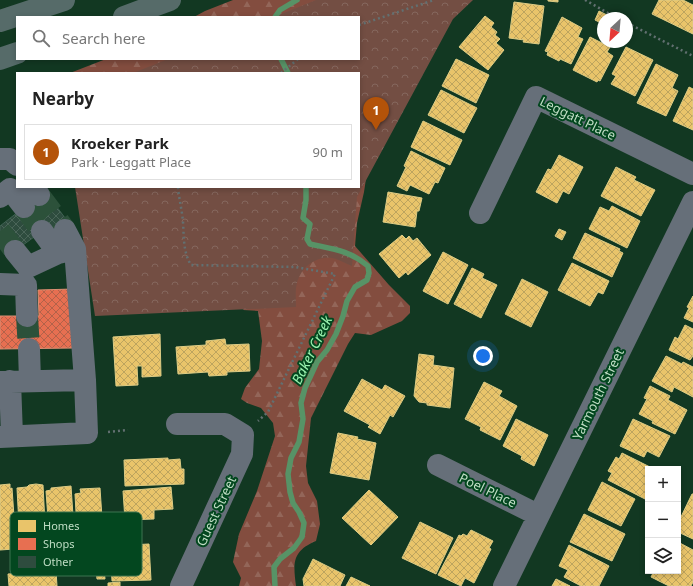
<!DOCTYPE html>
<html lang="en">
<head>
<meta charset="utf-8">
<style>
	body { margin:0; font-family:"Noto Sans",sans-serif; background:#f6f6f6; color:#222 }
	.controls { position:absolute; right:12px; bottom:12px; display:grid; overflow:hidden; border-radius:0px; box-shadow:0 2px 6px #0003 }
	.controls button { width:36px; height:36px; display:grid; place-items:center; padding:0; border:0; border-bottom:1px solid #e0e0e0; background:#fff; color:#222; font:20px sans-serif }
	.compass { position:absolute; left:597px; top:12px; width:36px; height:36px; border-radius:50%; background:#fff; box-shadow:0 2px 6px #0003; rotate:206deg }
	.you { position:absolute; left:483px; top:356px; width:14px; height:14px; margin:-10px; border:3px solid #fff; border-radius:50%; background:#1a73e8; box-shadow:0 0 0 6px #1a73e833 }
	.badge { display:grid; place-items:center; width:26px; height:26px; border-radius:50%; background:#b45309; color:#fff; font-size:13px; font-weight:700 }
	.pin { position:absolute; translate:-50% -33px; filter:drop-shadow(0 1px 2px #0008) }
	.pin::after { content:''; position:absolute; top:21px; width:14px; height:12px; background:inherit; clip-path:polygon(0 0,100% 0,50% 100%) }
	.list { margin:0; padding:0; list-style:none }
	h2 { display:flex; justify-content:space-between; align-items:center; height:52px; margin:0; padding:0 16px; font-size:17px }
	h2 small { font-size:13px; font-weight:400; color:#767676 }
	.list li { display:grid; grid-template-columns:26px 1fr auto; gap:12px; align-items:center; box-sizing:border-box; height:56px; margin:0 8px 8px; padding:0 8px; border:1px solid #e0e0e0; border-radius:0px }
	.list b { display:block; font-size:15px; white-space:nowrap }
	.list p { margin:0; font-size:13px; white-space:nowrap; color:#767676 }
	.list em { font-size:13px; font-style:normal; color:#767676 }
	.icon { flex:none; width:22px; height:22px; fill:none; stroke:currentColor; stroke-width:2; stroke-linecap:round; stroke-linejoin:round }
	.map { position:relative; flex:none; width:693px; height:586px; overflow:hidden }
	.search { position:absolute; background:#fff; box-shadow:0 2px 6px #0003; left:16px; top:16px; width:344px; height:44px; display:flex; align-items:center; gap:10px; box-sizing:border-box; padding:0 14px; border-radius:0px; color:#767676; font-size:15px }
	.panel { position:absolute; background:#fff; box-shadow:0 2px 6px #0003; left:16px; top:72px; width:344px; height:116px; border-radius:0px }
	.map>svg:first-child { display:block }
	.forest { fill:url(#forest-firs) }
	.park { fill:url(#park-crowns) }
	.homes { fill:url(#homes-cross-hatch); stroke:#ddcc85 }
	.shops { fill:url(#shops-cross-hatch); stroke:#db9074 }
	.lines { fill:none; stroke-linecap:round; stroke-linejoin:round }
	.stream { stroke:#579366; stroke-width:5.5 }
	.building { fill:url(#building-cross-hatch); stroke:#3e6051 }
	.minor-tunnel { stroke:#2c513a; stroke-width:22; stroke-dasharray:22 11; stroke-linecap:butt }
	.path { stroke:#627071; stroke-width:2.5; stroke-dasharray:2 3; stroke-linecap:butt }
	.minor { stroke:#666f79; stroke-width:22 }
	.highway { stroke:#566b69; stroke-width:22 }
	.labels { text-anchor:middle; stroke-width:4; stroke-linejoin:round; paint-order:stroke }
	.street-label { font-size:13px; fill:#c0dec5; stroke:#03471f }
	.water-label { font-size:14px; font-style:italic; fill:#9af2af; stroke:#03471f }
	.key { fill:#03471f; stroke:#3c7451; stroke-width:1 }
	.key-label { font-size:11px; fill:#c0dec5 }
</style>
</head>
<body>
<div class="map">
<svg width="693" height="586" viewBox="0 0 693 586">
	<defs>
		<pattern id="forest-firs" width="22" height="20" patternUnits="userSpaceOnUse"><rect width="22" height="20" fill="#834d3f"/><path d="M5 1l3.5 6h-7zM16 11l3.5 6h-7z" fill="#936659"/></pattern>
		<pattern id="park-crowns" width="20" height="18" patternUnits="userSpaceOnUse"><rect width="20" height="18" fill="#734e43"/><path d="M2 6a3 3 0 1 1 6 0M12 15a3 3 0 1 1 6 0" fill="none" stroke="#85675d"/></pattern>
		<pattern id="homes-cross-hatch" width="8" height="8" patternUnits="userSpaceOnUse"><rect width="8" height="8" fill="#e9c46a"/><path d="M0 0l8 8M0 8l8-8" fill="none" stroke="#bda45e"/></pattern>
		<pattern id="shops-cross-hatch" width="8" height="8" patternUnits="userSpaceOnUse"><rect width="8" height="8" fill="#e76f51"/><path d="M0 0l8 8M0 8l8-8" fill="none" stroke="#b3624a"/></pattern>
		<pattern id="building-cross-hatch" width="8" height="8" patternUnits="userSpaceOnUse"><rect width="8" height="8" fill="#2e4c3e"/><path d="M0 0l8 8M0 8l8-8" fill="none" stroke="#4a6558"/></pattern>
	</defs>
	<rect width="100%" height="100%" fill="#123822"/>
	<!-- forest -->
	<path class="forest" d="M233,0H466L359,17H194L205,11Z
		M106,59H250L228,73H70Z
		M367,172L364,192L357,223L355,246L389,285L410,306V313L402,321L371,335L355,333L348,344L311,418L306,466L308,483L317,501L320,524L316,541C292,551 293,563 296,586H239L241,578L233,562L239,534L257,491L275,436L273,423L261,408L247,403L241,399L245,388L259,369L262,341L258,311L243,310L359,187Z"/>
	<!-- park -->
	<path class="park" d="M316,0H473L453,19L357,197L352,266C346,264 339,259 332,258C316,256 301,267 297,283C295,291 296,299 296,307L95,316L75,187H359V73H133L168,59H359V17H274Z"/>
	<!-- homes -->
	<path class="homes" d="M548,0H558V2L548,1Z
		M659,0H683L693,5V34L652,14Z
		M514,2L544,6L539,44L523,42L524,40L509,38Z
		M599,11L609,16L608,18H603V24L595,20Z
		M485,16L494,23L491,27L497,32L495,35L500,39L496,43L504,50L488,70L459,47Z
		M562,17L582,28L578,37L583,39L571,64L560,59L559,61L547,55L548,52L545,51Z
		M590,37L610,47L607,52L613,56L600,81L598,80L597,82L573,70Z
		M626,47L653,60L635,96L611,84L616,76L612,74Z
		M456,59L489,75L476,103L442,86Z
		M656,64L678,75L672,88L678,91L666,116L637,103Z
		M689,87L693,89V130L673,121Z
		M441,90L477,108L464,133L428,115Z
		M423,121L462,140L450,165L411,147Z
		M411,151L445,168L438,183L435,182L429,194L410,185L407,191L397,186L406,167L404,166Z
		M559,155L583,167L569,194L563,191L557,203L536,192L548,169L551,170Z
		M616,167L636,177L634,180L655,190L641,216L601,196Z
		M388,192L422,198L419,211H417L415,227L383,222Z
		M612,206L640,221L627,248L589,229L600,207L609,211Z
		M559,229L566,232L562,240L555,236Z
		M585,233L620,249L619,251L623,253L612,277L573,258Z
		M402,235L406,239L409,236L413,241L417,238L431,255L408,275L406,272L399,278L379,254Z
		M443,252L468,265L448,304L423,291Z
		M572,263L609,281L603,294L598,292L590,306L558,290Z
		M472,268L484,274L482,278L497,285L481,318L454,304Z
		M522,279L548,292L531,327L505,314Z
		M693,296V322L684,318L689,308L687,307Z
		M685,325L693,329V356L690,360L669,350L675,337L678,339Z
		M160,334L161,376L142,377V366H137L138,385L116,386L113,337Z
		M225,339L226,345L249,344L250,371L227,372V375L209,376L208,372L178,374L176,347L206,345V341Z
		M419,354L434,356L433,365L454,368L450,408L427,405V403L419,402L414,396Z
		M666,356L682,364L683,362L693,367V397L674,387L672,392L652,381Z
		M362,379L382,390L385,385L405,396L393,417L390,415L380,434L368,427L370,425L344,411Z
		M484,382L502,391L499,396L517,406L500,440L480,430L481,427L465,419Z
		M650,386L670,396L668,400L687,410L675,434L652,423L653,421L639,414L647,399L644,398Z
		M516,419L548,435L534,466L521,459L522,456L503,446Z
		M633,419L670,436L659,457L647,451L644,457L620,446Z
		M338,433L358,437L357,439L376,443L369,480L330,473Z
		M622,453L654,469H648V493L645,499L608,480L612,473L608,471L616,457L619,459Z
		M168,458V460L180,459L181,469H184V484L125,486L124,460Z
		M602,482L635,499L621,526L588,510Z
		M10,484V489L12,488L16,545L13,546L14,549L0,550V485Z
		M36,484L43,485L46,543L20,544L17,488L27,487L29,485Z
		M71,486L75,545L50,546L46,491L51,490V488Z
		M171,487L173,509L154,510V519L125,520L123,491Z
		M100,488L104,547L78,549L75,494L81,493L80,489Z
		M369,490L398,517L371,545L342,518Z
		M692,494H693V539L678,532V523Z
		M584,514L625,534L612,561L570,542Z
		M420,522L453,538L436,574L402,558Z
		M471,530L493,541L489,548L491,549L474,583L465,578L461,586L438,575L459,535L461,536L463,534L467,536Z
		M678,542L693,550V582L691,586H669L651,577L654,571H678Z
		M149,544L151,580L112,581L110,546Z
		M569,545L609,566L599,586H581L564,577L568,570L559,566Z
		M313,559L345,575L340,586H304L303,579Z
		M104,568L105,579H97L96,569Z
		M56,571L57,586H9L8,574Z
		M351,577L370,586H346Z
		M556,579L570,586H552Z
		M120,582V586H108V583Z"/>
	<!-- shops -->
	<path class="shops" d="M73,289L74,348L0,349V316H39L38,290Z"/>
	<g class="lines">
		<!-- stream -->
		<path class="stream" d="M275,17L280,10L297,0
			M281,59L288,73
			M275,586L274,567L280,559L294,548L302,537L304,523L299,512L293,503L290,492L288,474L291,458L299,442L303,419L301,403L305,388L317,362L327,350L336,334L343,316L347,301L355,287L367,280L369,273L368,266C349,250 333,249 310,244L307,239L310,224L303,218L306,200V187"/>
	</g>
	<!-- building -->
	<path class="building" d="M45,191L71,226L57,237L49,226L8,256L0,246V226Z"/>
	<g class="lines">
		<!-- minor-tunnel -->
		<path class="minor-tunnel" d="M39,195L65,230
			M24,207L42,231
			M0,231L15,251
			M27,316L29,349"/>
		<!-- path -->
		<path class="path" d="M585,0L617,18
			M627,23L693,56
			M359,25L434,0
			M281,73L298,59
			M178,187C179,199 182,210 183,222C184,237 183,252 191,265L295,267L335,274L268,412L258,421
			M108,432L128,430"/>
		<!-- minor -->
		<path class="minor" d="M0,159H10L17,165
			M33,187L39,195
			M0,197L10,189L24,207
			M480,213L536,97L693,174
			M42,231L58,253
			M15,251L28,267L58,253L75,249
			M0,284L26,285L27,316
			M29,349L30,381
			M10,381L12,436
			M0,382L85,380
			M177,424H225L243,435L242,454L181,586
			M0,437L87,433L85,380L75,249L65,230
			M438,465L538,515
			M504,586L693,202"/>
		<!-- highway -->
		<path class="highway" d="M124,17L170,0
			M0,21L64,0
			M0,59L17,53"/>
	</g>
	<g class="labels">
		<!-- street labels -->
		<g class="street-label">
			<text transform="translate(578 118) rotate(26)" y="5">Leggatt Place</text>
			<text transform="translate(598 394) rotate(-64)" y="5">Yarmouth Street</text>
			<text transform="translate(488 490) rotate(26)" y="5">Poel Place</text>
			<text transform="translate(216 511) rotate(-65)" y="5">Guest Street</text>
		</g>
		<!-- water labels -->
		<g class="water-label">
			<text transform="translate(312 350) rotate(-64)" y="5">Baker Creek</text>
		</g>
	</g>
	<!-- legend -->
	<rect x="10" y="512" width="132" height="64" rx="6" class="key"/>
	<rect x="18" y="520" width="18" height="12" fill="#e9c46a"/>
	<rect x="18" y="538" width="18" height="12" fill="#e76f51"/>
	<rect x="18" y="556" width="18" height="12" fill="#2e4c3e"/>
	<g class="key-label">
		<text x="43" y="530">Homes</text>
		<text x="43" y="548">Shops</text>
		<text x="43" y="566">Other</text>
	</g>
</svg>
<div class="controls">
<button>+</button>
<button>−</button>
<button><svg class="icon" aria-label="layers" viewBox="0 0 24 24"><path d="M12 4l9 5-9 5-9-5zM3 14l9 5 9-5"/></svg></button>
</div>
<svg class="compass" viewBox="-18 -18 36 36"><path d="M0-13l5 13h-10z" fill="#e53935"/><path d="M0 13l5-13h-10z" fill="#767676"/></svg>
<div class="you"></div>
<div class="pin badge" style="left:376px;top:130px">1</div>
<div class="search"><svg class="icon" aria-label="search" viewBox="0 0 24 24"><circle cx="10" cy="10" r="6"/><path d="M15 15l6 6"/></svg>Search here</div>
<section class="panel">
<h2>Nearby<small></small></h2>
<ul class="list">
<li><span class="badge">1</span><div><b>Kroeker Park</b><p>Park · Leggatt Place</p></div><em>90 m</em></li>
</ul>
</section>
</div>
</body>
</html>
